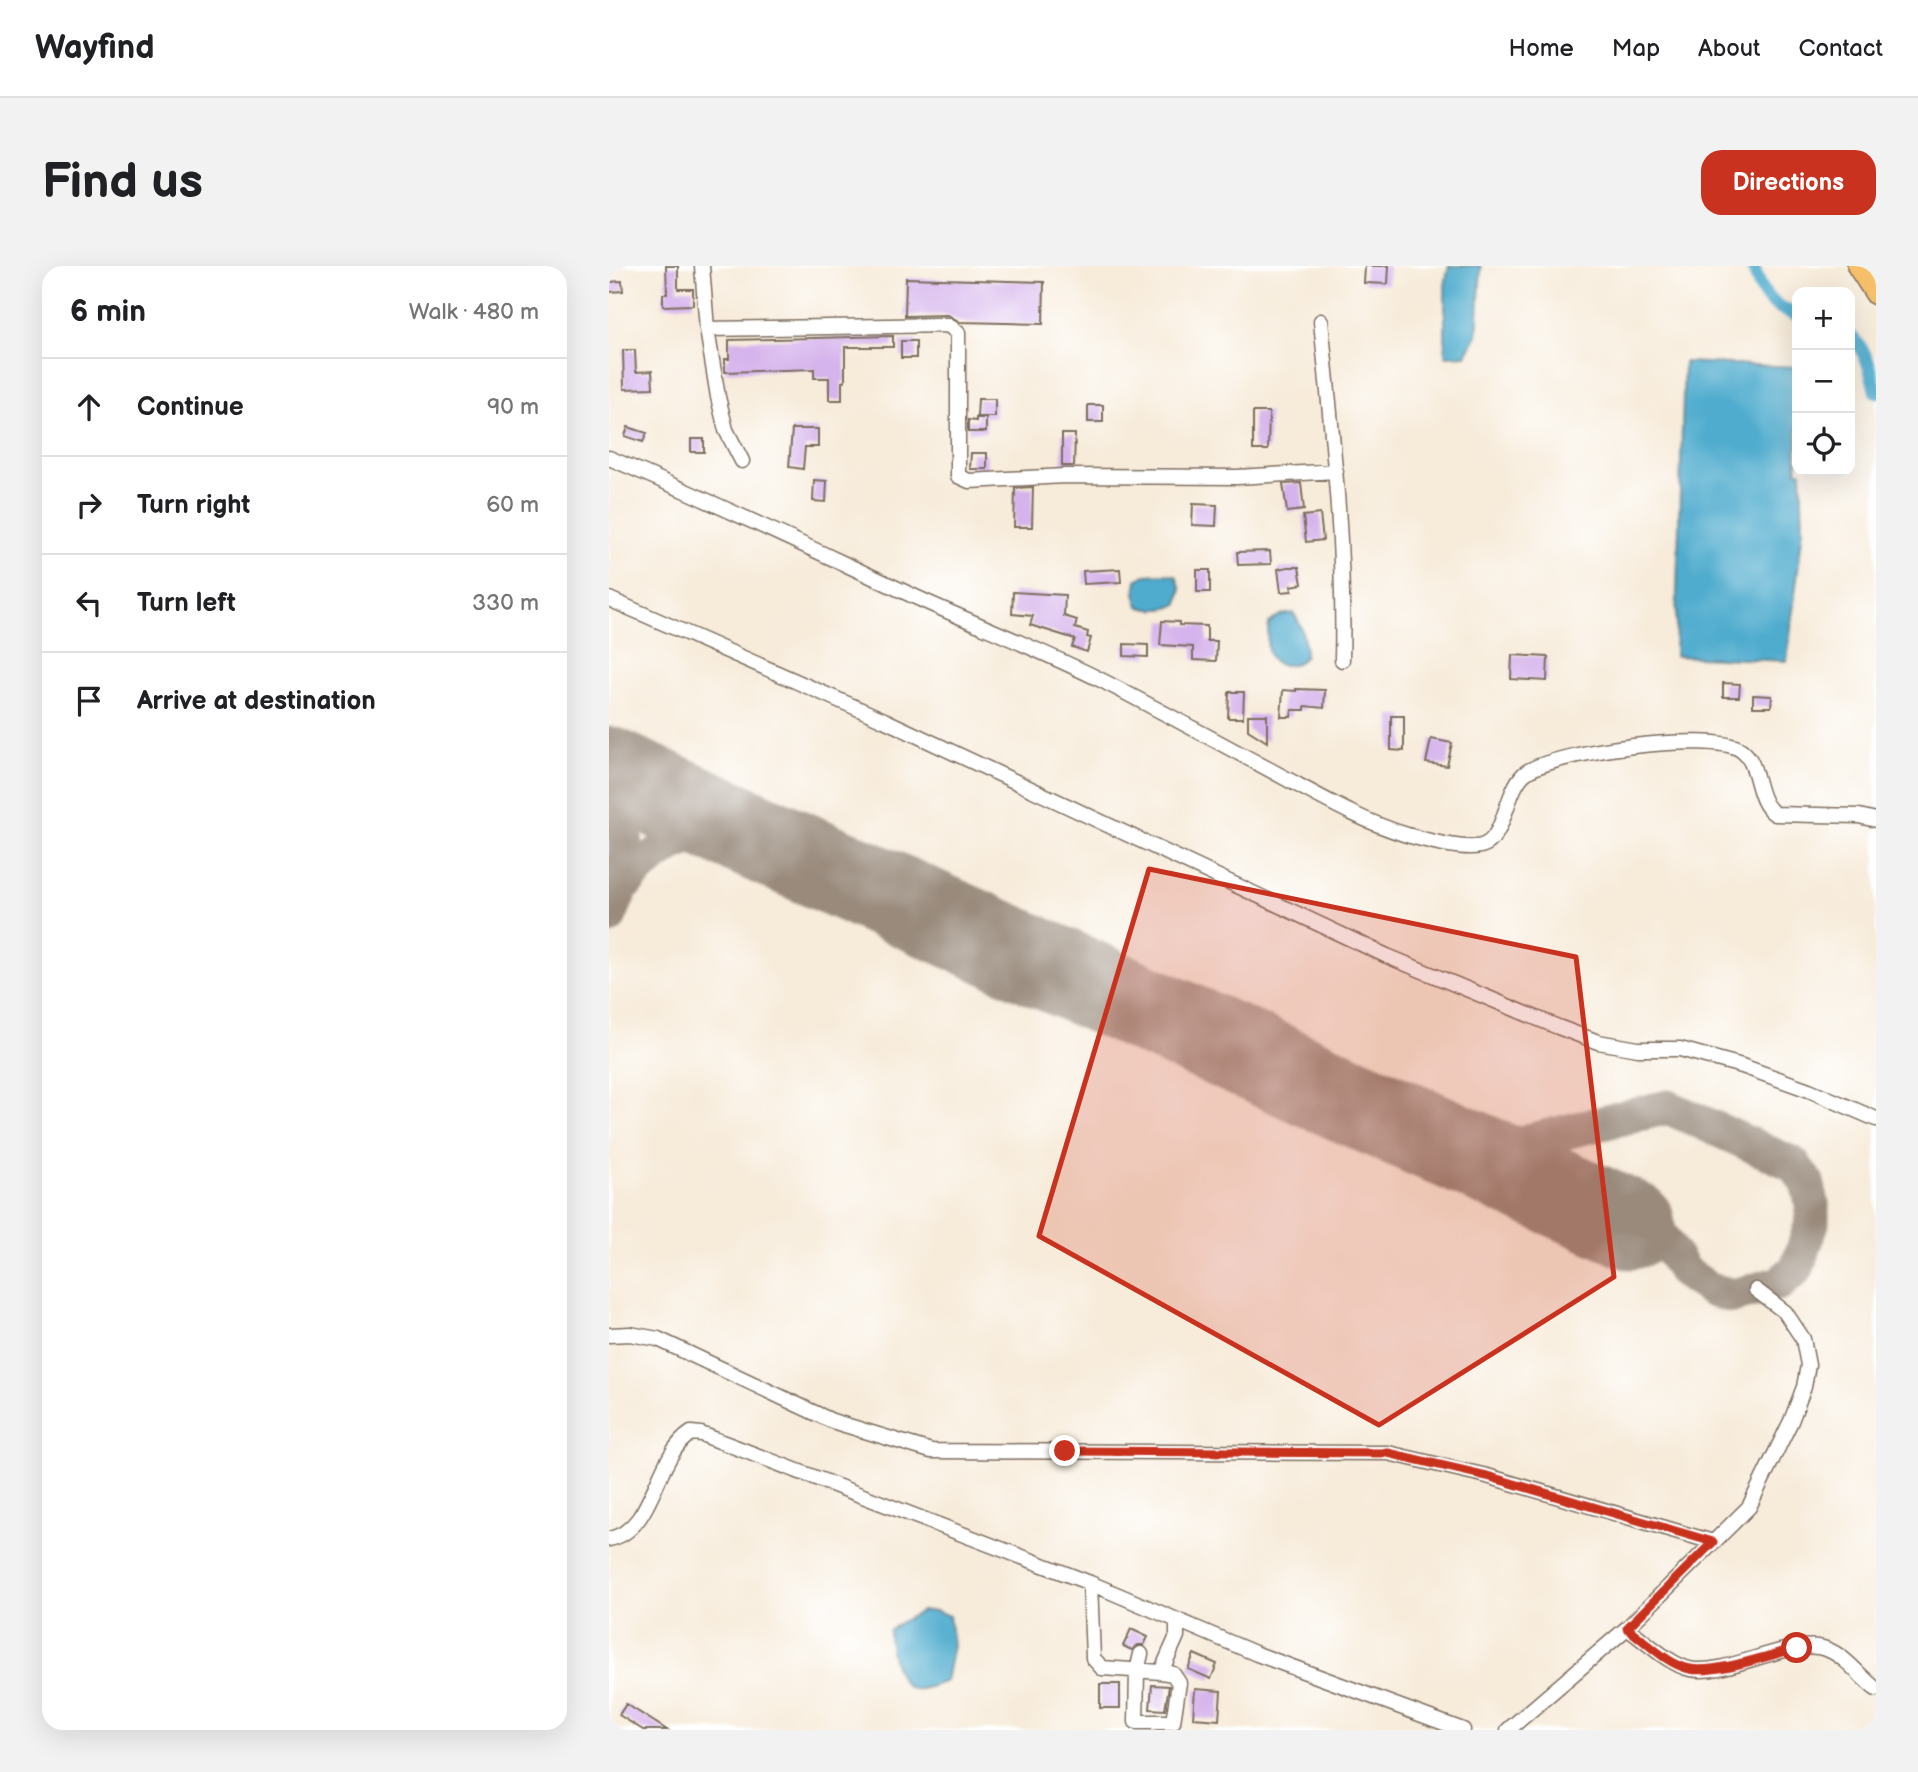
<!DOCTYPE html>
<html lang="en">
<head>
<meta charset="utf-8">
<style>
	body { margin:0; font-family:"Balsamiq Sans",sans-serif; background:#f2f2f2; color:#202124 }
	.controls { position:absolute; right:21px; top:21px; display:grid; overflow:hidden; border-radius:14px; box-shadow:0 7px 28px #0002 }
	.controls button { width:63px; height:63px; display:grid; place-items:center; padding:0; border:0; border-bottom:2px solid #e0e0e0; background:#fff; color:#202124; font:35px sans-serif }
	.stop { position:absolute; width:21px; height:21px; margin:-16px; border:5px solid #c8321e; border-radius:50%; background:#fff }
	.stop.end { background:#c8321e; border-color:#fff; box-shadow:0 2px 7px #0008 }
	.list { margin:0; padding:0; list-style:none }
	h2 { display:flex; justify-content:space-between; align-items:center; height:91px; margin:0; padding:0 28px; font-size:30px }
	h2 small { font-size:23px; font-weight:400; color:#757577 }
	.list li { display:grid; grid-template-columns:46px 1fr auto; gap:21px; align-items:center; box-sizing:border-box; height:98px; padding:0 28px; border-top:2px solid #e0e0e0 }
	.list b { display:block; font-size:26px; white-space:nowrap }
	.list em { font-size:23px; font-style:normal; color:#757577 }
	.icon { flex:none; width:38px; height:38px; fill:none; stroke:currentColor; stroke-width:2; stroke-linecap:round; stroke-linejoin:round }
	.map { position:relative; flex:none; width:1267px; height:1464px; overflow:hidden; border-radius:21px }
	header { display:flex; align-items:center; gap:42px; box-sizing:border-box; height:98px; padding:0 35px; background:#fff; border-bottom:2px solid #e0e0e0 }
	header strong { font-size:33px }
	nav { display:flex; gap:38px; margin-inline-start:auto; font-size:24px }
	.intro { display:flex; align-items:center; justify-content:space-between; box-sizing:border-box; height:168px; padding:0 42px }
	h1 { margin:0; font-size:49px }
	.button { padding:18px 32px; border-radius:21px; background:#c8321e; color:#fff; font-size:24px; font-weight:700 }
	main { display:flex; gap:42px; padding:0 42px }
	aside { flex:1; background:#fff; border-radius:21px; box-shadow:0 7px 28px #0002 }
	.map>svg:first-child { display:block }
	.water { fill:#4facce; stroke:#456b76; stroke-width:2 }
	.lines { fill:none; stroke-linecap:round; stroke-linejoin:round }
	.canal { stroke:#4facce; stroke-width:14 }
	.taxiway { stroke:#998a7c; stroke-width:35 }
	.runway { stroke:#998a7c; stroke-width:89 }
	.building { fill:#d5b3ec }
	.minor-casing { stroke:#7d6e5f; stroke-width:17 }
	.highway-casing { stroke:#7d6e5f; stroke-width:24 }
	.minor { stroke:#fff; stroke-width:14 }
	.highway { stroke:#f6c06b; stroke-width:21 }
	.route { stroke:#c8321e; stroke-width:9 }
	.marked { fill:#c8321e; fill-opacity:0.2; stroke:#c8321e; stroke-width:5; stroke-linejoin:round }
</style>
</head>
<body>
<header>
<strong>Wayfind</strong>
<nav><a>Home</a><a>Map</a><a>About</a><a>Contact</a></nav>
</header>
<div class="intro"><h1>Find us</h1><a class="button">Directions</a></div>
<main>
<aside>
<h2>6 min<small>Walk · 480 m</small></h2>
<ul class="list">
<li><svg class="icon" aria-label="ahead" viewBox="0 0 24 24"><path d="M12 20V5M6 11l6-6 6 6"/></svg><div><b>Continue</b></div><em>90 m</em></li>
<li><svg class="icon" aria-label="right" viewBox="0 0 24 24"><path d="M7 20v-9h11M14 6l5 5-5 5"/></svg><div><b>Turn right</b></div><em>60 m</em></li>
<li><svg class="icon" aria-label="left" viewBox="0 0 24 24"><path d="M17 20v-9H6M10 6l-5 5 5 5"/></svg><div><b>Turn left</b></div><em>330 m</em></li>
<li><svg class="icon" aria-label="arrive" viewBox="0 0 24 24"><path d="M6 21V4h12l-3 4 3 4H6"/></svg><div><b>Arrive at destination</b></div></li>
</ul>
</aside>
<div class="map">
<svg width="1267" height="1464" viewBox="0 0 1267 1464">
	<rect width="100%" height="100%" fill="#fff"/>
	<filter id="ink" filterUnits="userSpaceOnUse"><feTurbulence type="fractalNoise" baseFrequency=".0143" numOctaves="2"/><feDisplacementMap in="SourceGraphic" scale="14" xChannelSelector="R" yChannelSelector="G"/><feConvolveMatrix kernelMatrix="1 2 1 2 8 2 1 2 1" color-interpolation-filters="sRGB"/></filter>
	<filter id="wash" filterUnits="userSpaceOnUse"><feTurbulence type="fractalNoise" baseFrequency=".00686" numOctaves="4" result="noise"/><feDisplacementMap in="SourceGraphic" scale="28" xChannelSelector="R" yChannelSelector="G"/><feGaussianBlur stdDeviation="1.57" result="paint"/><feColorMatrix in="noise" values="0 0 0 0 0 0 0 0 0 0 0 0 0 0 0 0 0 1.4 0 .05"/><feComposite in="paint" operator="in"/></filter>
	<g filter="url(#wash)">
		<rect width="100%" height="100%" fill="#f7ebd9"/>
		<!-- water -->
		<path class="water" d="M840,0H872L868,69L857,89L836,90V19Z
			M1075,96L1188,101V205H1192L1194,262L1178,395L1066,390Z
			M537,309L556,308L567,310L572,323L569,338C558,344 541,345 530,340L526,328L528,314Z
			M684,347C693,358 696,375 696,390C691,397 685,399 676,399C654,399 658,372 660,357L671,349Z
			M312,1345H327L340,1350L344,1379L337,1415C328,1418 314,1425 305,1423C287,1421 280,1380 280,1365C289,1355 302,1352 312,1345Z"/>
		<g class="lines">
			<!-- canal -->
			<path class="canal" d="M1144,0C1153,30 1159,38 1188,49
				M1241,70C1257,83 1263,107 1267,126"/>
			<!-- taxiway -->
			<path class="taxiway" d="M0,523C19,556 20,586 12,623C57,571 90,558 157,575
				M0,651L12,623
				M856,885H878L1059,841L1184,898L1198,916L1203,937V957L1188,1002L1171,1017L1124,1030L1102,1024L1075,1006L1054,972L1022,959"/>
			<!-- runway -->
			<path class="runway" d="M0,505L1022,959"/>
		</g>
		<g id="blocks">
			<!-- building -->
			<path class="building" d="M57,0H69V23H84V39L54,40V28H58Z
				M756,0H780L779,18L755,17Z
				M297,12L435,16L434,58L351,56L339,49L296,50Z
				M13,15L14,25L0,26V16Z
				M284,70V81H236V115L233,116V134H220V112H205V103L116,106V93H120V74Z
				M292,75H307V92H292Z
				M14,84H26L27,106L43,105L44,122L15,123Z
				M369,133H386V151H368Z
				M479,139H494V156H479Z
				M644,146H660L659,184H644Z
				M367,152H377V166H359V154L367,155Z
				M19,161L38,167L34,176L16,170Z
				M183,163H209V181H196L194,203L180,201Z
				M453,168H466L465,200H453Z
				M82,173H95V186H82Z
				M362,187H378V203H361Z
				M205,214L218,215L217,236L204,235Z
				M692,217L695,244L678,246L674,218Z
				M424,221L423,261H405L406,222Z
				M584,238L608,239L607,260L583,259Z
				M711,248L714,274L697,276L694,250Z
				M661,285L662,298L629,299L628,286Z
				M679,301H690L693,318L682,320L683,325L672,326L669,303Z
				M511,303L512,316L475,318L474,305Z
				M588,304H601V326H588Z
				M404,326L456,329L455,350L468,354L466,362L479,366L478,371L482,372L478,386L463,381L466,373L421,359L424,350L403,348Z
				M553,355L570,356V359L598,360V375H608L607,395L584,394V381L551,379Z
				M515,378L539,379V391L515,390Z
				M903,389L939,391L938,415L902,413Z
				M1114,417L1131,418L1130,431H1114Z
				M687,423L716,424L715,442L696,440V444H683L682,451H672L674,424L687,425Z
				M620,426H635L634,452H619Z
				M1144,429L1163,430L1162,441H1144Z
				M639,449H658V476L639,464Z
				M782,450H795V485L782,484Z
				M822,473L843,477L838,500L817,497Z
				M522,1363L539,1371L535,1379H529L523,1384L514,1380Z
				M585,1388L608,1398L602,1413L579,1403Z
				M491,1418H511V1442H491Z
				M543,1419L560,1420L556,1444L541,1443Z
				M586,1423L612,1425L610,1454L584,1452Z
				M17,1438L58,1464H34L10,1449Z"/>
		</g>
	</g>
	<g filter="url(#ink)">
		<use href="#blocks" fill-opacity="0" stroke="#7d6e5f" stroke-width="2"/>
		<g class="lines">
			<defs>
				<path id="minor" d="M93,0L98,63L339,59L349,67V210L360,215L456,210L628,211L727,205
					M712,55C723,168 736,280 733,394
					M98,63L109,131L117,164L133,195
					M0,192C106,236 209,286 313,334C373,361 434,385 492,414C554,446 615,479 676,512C715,533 755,556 798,569C816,574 862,587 877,578C896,568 897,525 915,508C940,486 1104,464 1132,484C1152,498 1145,534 1166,548L1250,550L1267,554
					M0,333L275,454L778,690L949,761L989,776L1029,783H1071L1133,800L1200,824L1267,853
					M0,1069L21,1068L49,1073L223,1155L322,1185L779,1187L878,1210L1104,1276
					M0,1273C46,1264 45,1191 82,1167L92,1168L481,1317L484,1392L493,1402L552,1406L568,1370V1354
					M481,1317L648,1388L854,1464
					M1018,1362C1035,1374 1061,1399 1081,1403C1117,1411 1183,1370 1217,1383C1237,1390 1250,1410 1267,1423
					M532,1388L528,1405L527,1456H564L570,1417L564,1408L552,1406
					M899,1464L1018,1362L1140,1241L1182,1155L1195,1121L1199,1099L1194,1073L1176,1046L1147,1024"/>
				<path id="highway" d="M1249,0L1267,28"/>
			</defs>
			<!-- minor casing -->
			<use href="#minor" class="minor-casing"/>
			<!-- highway casing -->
			<use href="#highway" class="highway-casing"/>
			<!-- minor -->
			<use href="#minor" class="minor"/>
			<!-- highway -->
			<use href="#highway" class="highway"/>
		</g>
	</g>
	<g class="lines" filter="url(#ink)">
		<!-- route -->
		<path class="route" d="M456,1185L779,1187L878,1210L1104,1276L1018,1362C1036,1375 1059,1399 1081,1403C1106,1408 1162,1389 1188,1382"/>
	</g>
	<!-- marked area -->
	<path class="marked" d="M540,603L967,691L1005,1011L770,1159L430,970Z"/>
</svg>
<div class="controls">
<button>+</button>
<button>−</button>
<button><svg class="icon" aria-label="locate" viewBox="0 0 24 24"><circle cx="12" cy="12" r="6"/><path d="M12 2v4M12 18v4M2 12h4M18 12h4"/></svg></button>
</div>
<div class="stop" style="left:1188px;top:1382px"></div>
<div class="stop end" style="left:456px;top:1185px"></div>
</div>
</main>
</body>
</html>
